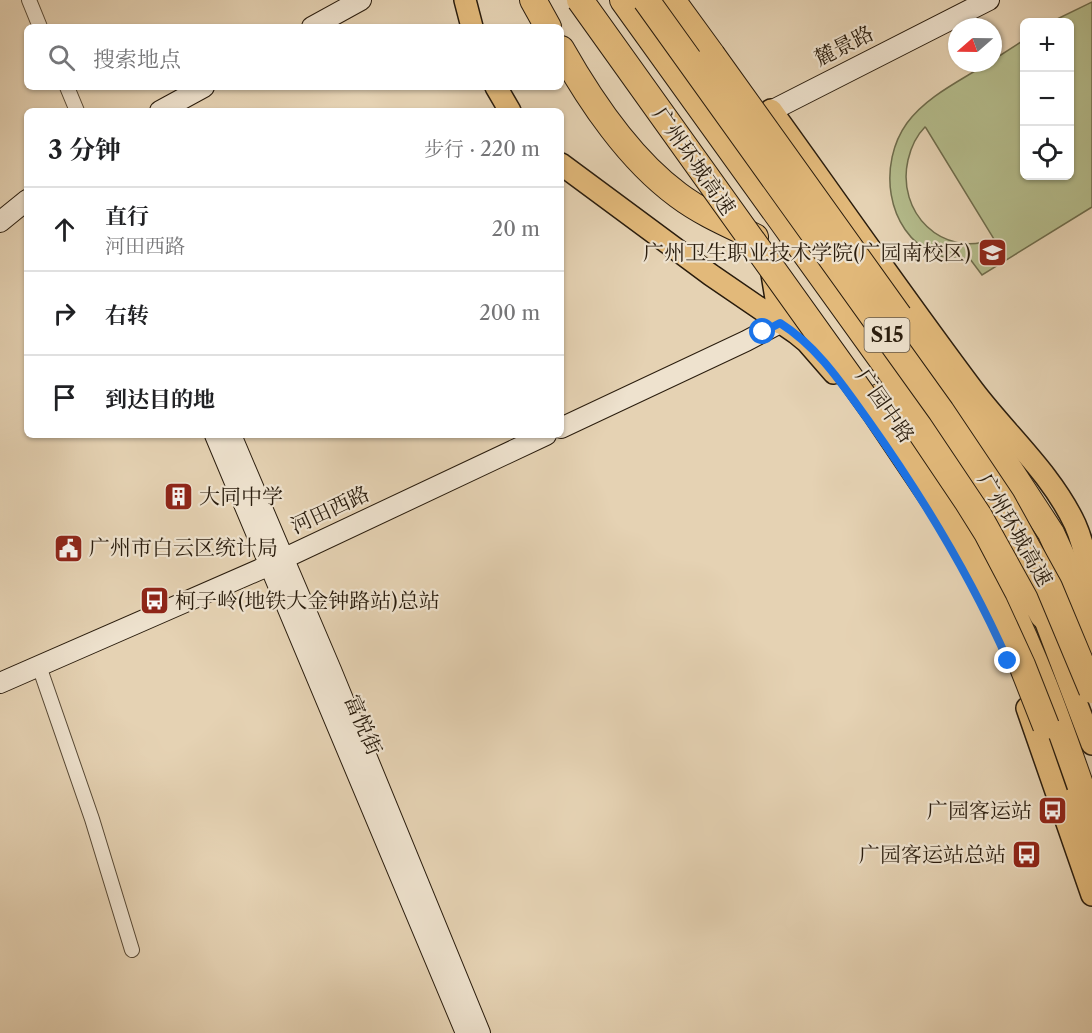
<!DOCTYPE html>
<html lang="zh">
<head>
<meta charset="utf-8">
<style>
	body { margin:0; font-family:"Libre Caslon Text","Noto Serif SC",serif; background:#f6f6f6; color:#202124 }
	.controls { position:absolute; right:18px; top:18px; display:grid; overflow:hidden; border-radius:9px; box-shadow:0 2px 4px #0004 }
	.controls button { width:54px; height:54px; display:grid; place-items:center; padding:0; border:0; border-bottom:2px solid #e0e0e0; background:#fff; color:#202124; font:30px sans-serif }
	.compass { position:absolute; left:948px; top:18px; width:54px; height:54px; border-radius:50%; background:#fff; box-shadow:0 2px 4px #0004; rotate:250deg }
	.stop { position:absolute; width:18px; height:18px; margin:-14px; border:4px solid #1a73e8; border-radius:50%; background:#fff }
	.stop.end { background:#1a73e8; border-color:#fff; box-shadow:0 2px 6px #0008 }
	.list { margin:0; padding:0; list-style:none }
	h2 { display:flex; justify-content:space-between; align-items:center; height:78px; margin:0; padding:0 24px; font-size:26px }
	h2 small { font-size:20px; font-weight:400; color:#757577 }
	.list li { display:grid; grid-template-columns:39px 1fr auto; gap:18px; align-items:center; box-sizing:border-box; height:84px; padding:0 24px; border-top:2px solid #e0e0e0 }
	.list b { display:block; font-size:22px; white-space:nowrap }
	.list p { margin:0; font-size:20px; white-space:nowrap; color:#757577 }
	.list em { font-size:20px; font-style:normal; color:#757577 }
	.icon { flex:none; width:33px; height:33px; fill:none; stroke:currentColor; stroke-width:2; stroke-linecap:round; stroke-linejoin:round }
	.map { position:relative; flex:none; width:1092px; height:1033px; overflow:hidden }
	.search { position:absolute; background:#fff; box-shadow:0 2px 4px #0004; left:24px; top:24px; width:540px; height:66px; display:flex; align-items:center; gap:15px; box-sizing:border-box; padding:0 21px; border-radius:9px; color:#757577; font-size:22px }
	.panel { position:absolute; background:#fff; box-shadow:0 2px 4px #0004; left:24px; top:108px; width:540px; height:330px; border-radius:9px }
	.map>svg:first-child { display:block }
	.green { fill:#b4bc8c; stroke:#6e6c4c; stroke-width:1.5; fill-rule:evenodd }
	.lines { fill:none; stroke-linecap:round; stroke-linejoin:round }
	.street-casing { stroke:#584a36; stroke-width:16 }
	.secondary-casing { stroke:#291c0d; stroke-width:22 }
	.primary-casing { stroke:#291c0d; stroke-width:24 }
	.highway-casing { stroke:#291c0d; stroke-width:28 }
	.street { stroke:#eee2ce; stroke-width:14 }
	.secondary { stroke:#eee2ce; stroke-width:20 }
	.primary { stroke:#e2b97a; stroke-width:21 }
	.highway { stroke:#e2b97a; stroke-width:26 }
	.highway-bridge-casing { stroke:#291c0d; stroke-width:28; stroke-linecap:butt }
	.highway-bridge { stroke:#e2b97a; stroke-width:26 }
	.route { stroke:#1a73e8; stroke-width:8 }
	.labels { text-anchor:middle; stroke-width:4.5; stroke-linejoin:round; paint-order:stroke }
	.shield { fill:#eee2ce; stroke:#645747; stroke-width:1.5 }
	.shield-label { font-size:20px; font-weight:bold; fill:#291c0d }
	.street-label { font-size:21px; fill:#291c0d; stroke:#eee2ce }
	.poi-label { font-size:21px; fill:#291c0d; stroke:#eee2ce; text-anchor:end }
</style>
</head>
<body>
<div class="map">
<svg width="1092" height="1033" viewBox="0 0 1092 1033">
	<rect width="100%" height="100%" fill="#e5d2b3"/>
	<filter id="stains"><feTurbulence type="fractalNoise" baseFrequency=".00333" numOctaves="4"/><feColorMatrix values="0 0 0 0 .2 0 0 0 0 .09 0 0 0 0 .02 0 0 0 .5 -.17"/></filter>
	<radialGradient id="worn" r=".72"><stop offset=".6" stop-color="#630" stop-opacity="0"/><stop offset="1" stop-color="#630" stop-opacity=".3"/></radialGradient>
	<!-- green -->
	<path class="green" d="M1092,2V207L982,275L970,259C958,258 945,259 934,254C885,231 878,163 907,123C927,96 960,81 988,63H993V60L1024,40V176H1070V22H1051ZM925,127L926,128L994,239C942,259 896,212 908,160C911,147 915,137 925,127Z"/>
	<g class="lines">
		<defs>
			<path id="street" d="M29,0L40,27
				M67,87L77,111
				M39,666L92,819L132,950"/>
			<path id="secondary" d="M312,27L361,0
				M160,111L204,87
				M759,117L989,0
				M0,222L27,200
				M561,428L746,341L780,323
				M215,435L466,1033
				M231,435L331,670L480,1033
				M0,683L270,565L546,435"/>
			<path id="primary" d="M465,0L472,27
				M496,87L510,111
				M771,110C838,203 904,298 973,390C1007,435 1051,473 1075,524C1089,556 1089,584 1091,617
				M561,164L711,275L796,333L807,342L834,373
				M771,268L780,323
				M1043,615L1092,744
				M1027,708L1092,895"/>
			<path id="highway" d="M533,0L548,27
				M623,0L931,428L1003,538L1043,615L1076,643
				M672,0L712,55
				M561,49C591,102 629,159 678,195C702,213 728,224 755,237
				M899,316L998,452L1051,533L1077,590L1092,650
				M879,397C917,452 958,506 989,565C1033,646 1062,732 1092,819
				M1072,802L1092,859"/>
		</defs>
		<!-- street casing -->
		<use href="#street" class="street-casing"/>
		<!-- secondary casing -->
		<use href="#secondary" class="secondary-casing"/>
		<!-- primary casing -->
		<use href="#primary" class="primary-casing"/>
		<!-- highway casing -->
		<use href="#highway" class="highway-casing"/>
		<!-- street -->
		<use href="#street" class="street"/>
		<!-- secondary -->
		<use href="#secondary" class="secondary"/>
		<!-- primary -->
		<use href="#primary" class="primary"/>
		<!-- highway -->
		<use href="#highway" class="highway"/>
		<defs>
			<path id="highway-bridge" d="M580,0L874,411L944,515L964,547L994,604L1022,665L1046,726
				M646,0L941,411L1002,502L1049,587L1092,690
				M712,55L899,316"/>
		</defs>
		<!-- highway-bridge casing -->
		<use href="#highway-bridge" class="highway-bridge-casing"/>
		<!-- highway-bridge -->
		<use href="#highway-bridge" class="highway-bridge"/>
	</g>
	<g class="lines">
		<!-- route -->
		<path class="route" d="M763,332L780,323C818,347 842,384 868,420C922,496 970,575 1008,661"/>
	</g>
	<!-- icons -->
	<defs>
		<symbol id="university-square" viewBox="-11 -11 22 22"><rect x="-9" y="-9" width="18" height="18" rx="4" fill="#8f2418" stroke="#eee2ce"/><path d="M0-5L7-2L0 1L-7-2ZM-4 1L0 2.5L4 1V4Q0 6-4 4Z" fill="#fff"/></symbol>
		<symbol id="building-square" viewBox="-11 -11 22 22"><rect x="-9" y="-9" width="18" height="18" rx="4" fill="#8f2418" stroke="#eee2ce"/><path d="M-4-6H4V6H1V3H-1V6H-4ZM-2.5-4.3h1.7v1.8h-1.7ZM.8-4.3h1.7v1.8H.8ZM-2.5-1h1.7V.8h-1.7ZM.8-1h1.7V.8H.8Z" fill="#fff"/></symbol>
		<symbol id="civic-square" viewBox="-11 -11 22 22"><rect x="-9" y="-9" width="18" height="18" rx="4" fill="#8f2418" stroke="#eee2ce"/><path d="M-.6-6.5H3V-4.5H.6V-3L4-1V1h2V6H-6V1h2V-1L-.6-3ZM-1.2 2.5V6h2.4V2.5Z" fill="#fff"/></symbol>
		<symbol id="bus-square" viewBox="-11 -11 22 22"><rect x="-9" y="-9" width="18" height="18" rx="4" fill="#8f2418" stroke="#eee2ce"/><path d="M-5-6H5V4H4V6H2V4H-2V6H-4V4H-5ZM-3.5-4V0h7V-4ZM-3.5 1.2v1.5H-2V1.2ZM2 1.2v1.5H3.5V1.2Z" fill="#fff"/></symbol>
	</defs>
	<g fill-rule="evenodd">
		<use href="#university-square" x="976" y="236" width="33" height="33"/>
		<use href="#building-square" x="162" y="480" width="33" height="33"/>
		<use href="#civic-square" x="52" y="532" width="33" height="33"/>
		<use href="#bus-square" x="138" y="584" width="33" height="33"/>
		<use href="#bus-square" x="1036" y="794" width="33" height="33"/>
		<use href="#bus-square" x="1010" y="838" width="33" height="33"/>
	</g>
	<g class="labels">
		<!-- shield labels -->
		<rect class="shield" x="864.5" y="318" width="45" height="34" rx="4.5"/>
		<g class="shield-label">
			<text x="887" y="342">S15</text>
		</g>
		<!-- street labels -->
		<g class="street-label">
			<text transform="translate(844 46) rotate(-27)" y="7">麓景路</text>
			<text transform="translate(694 161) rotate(55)" y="7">广州环城高速</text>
			<text transform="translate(885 406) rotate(55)" y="7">广园中路</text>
			<text transform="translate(330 510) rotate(-25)" y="7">河田西路</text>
			<text transform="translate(1015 530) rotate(60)" y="7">广州环城高速</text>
			<text transform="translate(363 725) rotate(67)" y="7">富悦街</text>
		</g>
		<!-- poi labels -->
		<g class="poi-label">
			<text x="971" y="260">广州卫生职业技术学院(广园南校区)</text>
			<text x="199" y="504" text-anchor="start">大同中学</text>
			<text x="89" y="555" text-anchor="start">广州市白云区统计局</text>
			<text x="175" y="608" text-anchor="start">柯子岭(地铁大金钟路站)总站</text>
			<text x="1032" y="818">广园客运站</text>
			<text x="1006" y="862">广园客运站总站</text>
		</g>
	</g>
	<rect width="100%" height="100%" filter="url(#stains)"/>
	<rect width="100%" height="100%" fill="url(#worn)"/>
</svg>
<div class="controls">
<button>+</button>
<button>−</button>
<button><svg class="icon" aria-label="locate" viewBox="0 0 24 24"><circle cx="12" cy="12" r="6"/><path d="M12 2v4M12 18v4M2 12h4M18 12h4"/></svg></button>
</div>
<svg class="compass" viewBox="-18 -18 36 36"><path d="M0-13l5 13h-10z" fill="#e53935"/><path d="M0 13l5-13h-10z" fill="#757577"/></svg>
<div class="stop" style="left:763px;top:332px"></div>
<div class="stop end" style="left:1008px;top:661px"></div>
<div class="search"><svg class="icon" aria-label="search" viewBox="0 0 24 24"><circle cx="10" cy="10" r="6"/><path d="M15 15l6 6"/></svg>搜索地点</div>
<section class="panel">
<h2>3 分钟<small>步行 · 220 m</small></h2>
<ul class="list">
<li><svg class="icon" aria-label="ahead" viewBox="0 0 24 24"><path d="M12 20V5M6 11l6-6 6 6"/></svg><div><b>直行</b><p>河田西路</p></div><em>20 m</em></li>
<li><svg class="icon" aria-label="right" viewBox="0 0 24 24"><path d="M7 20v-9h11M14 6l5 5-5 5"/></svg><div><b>右转</b></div><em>200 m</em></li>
<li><svg class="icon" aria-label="arrive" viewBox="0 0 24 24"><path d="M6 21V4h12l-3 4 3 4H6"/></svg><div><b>到达目的地</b></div></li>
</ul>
</section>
</div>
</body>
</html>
